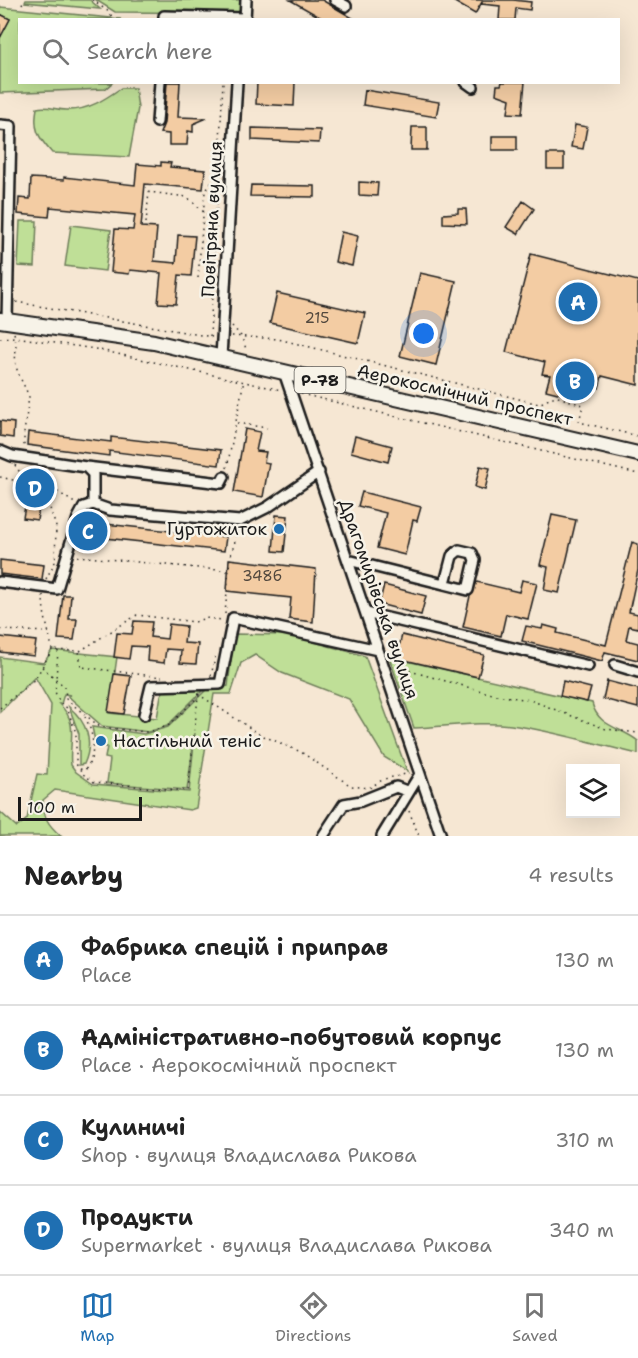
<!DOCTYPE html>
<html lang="en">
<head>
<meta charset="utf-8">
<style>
	body { margin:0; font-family:"Shantell Sans",sans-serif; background:#f2f2f2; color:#222 }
	.controls { position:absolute; right:18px; bottom:18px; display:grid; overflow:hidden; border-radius:0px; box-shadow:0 6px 24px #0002 }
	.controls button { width:54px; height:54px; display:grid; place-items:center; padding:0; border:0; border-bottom:2px solid #e0e0e0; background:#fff; color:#222; font:30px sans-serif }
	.scale { position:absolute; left:18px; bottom:15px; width:124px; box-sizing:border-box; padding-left:6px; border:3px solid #1c1c1c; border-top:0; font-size:16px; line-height:21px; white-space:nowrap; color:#1c1c1c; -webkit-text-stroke:4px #f7f3e8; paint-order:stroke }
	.you { position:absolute; left:424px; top:334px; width:21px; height:21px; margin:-15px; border:4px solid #fff; border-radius:50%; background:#1a73e8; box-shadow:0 0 0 9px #1a73e833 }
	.badge { display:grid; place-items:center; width:39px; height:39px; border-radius:50%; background:#1f6fb2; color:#fff; font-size:20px; font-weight:700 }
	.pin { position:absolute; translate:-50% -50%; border:3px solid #fff; box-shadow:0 2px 6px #0006 }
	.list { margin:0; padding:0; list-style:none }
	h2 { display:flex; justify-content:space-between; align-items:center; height:78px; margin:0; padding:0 24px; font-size:26px }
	h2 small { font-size:20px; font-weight:400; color:#767676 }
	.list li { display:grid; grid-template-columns:39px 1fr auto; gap:18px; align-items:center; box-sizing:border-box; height:90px; padding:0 24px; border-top:2px solid #e0e0e0 }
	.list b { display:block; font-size:22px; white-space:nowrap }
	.list p { margin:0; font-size:20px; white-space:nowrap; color:#767676 }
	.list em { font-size:20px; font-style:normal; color:#767676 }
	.icon { flex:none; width:33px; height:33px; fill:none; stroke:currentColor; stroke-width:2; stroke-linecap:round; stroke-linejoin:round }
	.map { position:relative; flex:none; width:638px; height:836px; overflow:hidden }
	.search { position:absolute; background:#fff; box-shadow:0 6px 24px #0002; left:18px; right:18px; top:18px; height:66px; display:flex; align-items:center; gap:15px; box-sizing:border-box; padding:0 21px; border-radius:0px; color:#767676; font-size:22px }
	.sheet { height:438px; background:#fff }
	nav { display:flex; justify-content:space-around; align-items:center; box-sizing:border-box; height:84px; border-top:2px solid #e0e0e0; background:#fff; font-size:16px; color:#767676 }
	nav a { display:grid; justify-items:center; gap:3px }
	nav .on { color:#1f6fb2 }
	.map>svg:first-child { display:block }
	.green { fill:#bfdf97; stroke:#6e7e5a; stroke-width:1.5 }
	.building { fill:#f3cca3; stroke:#1c1c1c; stroke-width:1.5 }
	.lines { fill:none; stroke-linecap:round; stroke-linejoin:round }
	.minor-casing { stroke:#1c1c1c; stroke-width:14 }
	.highway-casing { stroke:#1c1c1c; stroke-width:18 }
	.path { stroke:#1c1c1c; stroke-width:1.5; stroke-dasharray:1.5 4.5; stroke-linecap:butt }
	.minor { stroke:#f7f3e8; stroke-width:9 }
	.highway { stroke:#f7f3e8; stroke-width:14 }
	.poi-dot { fill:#1f6fb2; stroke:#f7f3e8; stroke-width:2 }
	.labels { text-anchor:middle; stroke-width:5; stroke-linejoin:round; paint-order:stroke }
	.number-label { font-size:15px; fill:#52483e }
	.shield { fill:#f7f3e8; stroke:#5e5c59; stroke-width:1.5 }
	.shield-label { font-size:16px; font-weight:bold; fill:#1c1c1c }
	.street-label { font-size:18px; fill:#1c1c1c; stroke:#f7f3e8 }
	.poi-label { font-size:18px; fill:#1c1c1c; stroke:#f7f3e8; text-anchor:end }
</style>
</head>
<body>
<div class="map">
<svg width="638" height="836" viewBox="0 0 638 836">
	<rect width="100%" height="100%" fill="#f6e7d3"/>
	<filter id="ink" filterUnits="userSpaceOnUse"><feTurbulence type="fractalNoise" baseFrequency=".0167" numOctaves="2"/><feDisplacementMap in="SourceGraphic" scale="12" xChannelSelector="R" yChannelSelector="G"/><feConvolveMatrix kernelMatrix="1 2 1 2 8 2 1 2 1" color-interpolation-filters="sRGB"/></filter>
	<g filter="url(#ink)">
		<!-- green -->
		<path class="green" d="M26,0H90L100,9L25,2Z
			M96,0H241L240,13L115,12Z
			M0,7L121,19L20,20V82L112,83L105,89L0,93V38L10,19L0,14Z
			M121,88H135L138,108L129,157L52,153C38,137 33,129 37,108C49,105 57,111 69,110C89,110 105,99 121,88Z
			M20,221H37L35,267L18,266Z
			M71,225L111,230L105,271L65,266Z
			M234,634L289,635L365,656L407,771L384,757L349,699L282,673L255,655L241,663L231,694H214L196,808L190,810L55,790L43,800C43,817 48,825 61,836H0V812L17,827L27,819L37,774L47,775L51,705L35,677L0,712V657L44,663L52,650L117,657L109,713L157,718L161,695L166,687L207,686L167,726L148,732L102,726L68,696L71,695L64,694L61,704H59C80,723 68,743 71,765L76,772L93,784L189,792L195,733L187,790L107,783L110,759L105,758L107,747L96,746L92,727L144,734L168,727L206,690L228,686Z
			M389,657L592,703C598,727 621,727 638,741V754C596,744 554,731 511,725C478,721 447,727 414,728Z
			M69,707C87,722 94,742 84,764L79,765V734Z"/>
		<!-- building -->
		<path class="building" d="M290,0H322L356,20H325Z
			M451,0H513L531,2L530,10L516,8L515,20H499L500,6L482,4V2L475,14Z
			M0,14L10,19L0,38Z
			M167,82H180L178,117L207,118L193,124V132L188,131L187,145H169V134L160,133L164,123Z
			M257,82H295L294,106L256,104Z
			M502,82H525L522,114L508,113L510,99L496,94L497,85H501Z
			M365,90L439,102L436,117L363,105Z
			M575,125L587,127L583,149L571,147Z
			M412,127H427V150H411Z
			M252,128L320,130L319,143L252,140Z
			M492,136H517V150H492Z
			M547,154H564V169H547Z
			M161,162L171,163L170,167L205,170L203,189L145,184L141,227L157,228L154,261L176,263L178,235L195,236L191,276L179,275L176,304L158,303L161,273L130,270L129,274L111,272L115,229L133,230L135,215L50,207L49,217L18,214L19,198L30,199L31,178L64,180V177L135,185L137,164L161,166Z
			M359,182L378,183L377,196L359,195Z
			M251,185L315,186V197L250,196Z
			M523,201L534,209L518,234L506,227Z
			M458,209H466L467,224L443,223V214L458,213Z
			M341,232L358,236L352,266L335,262Z
			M531,254L638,281V385L602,376L599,388L589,385L585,400L546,390L550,375L542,374L545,362L506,352Z
			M420,273L456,281L436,365L400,356Z
			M277,293L365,313L358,343L270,323Z
			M0,421L14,423L13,438L0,436Z
			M245,429L260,432L256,451L266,452L264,462L269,463L263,497L234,492Z
			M28,432L111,442V437L221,450L219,465L109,451V456L27,445Z
			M355,436L392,446L388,462L351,452Z
			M480,466L490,468L485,490L475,487Z
			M28,488L42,490L37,520L23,518Z
			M362,492L421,507L417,521L413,520L405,555L377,548L386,513L358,506Z
			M276,515L288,516L284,552L273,551Z
			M552,515L576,520L559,593L544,590L548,567L540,565Z
			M105,524L226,537L224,551L105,538Z
			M632,542L638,544V570L629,612L638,614V628L629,626L626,640L638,643V660L605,652L602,661L522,641L526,626L542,629L543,625L558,629L557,633L606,645Z
			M229,559L316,569L313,622L289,619L291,598L227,591Z
			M0,560L44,565L42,579L0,574Z
			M522,580L537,583L528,619L506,614L501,636L463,627L470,596L477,582L519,592Z
			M384,585L426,596L421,615L379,604Z
			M63,595H71L69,619H77L74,640L58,639Z
			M134,621L152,622L150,637L167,639L169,624L186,626L184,643L198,644L196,664L180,663L181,650L166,649L164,663L147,661L148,647L131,646L129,659L114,657L117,633L132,634Z
			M402,635L484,655L478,677L396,658Z
			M0,637L36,641L34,656L0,652Z
			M114,674L131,676L124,714L108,712Z
			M563,681L591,688L587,702L560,696Z
			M607,681L638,689V708L603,699Z"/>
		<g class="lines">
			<defs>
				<path id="minor" d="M335,0L346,6
					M164,20V16L245,18
					M245,20L246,0
					M466,82L473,87
					M157,122L160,82
					M0,125L11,126L7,321
					M221,357L237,82
					M284,372L441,836
					M0,451L12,456L86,467L93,474V504
					M86,467L221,483L224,477
					M348,560L468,590L475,560L472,553L459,550L452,556L445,583
					M0,582L57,589L78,518L84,507L93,504L110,510L240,521L268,507L319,472
					M366,613L588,666
					M615,665L638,672
					M144,715L151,686L220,684L233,618L378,650
					M323,836L344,804L361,801L396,787L409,792
					M382,836L420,774"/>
				<path id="highway" d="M0,320L154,342L638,454"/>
			</defs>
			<!-- minor casing -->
			<use href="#minor" class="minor-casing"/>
			<!-- highway casing -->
			<use href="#highway" class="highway-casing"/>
			<!-- path -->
			<path class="path" d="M92,0L109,12L114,20
				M22,4L24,0
				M146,223L149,192L187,197L215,222
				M198,278L205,192L217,175
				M16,302L212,337
				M232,326L241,336L247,351
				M14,333C18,346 14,355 16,366C19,378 25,386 29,397L24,433V449
				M210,336L223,82
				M232,336L278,339L539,404L555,396L583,405L579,422L638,436
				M0,338L15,337L95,349L281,390
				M301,394L638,474
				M237,423L267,428
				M15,465L27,483L49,486L76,504
				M227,468L244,380
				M0,477L26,483
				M77,556L228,571
				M46,579L55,562L56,527L47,499L49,471
				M43,595C43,618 49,628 52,650L79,651L81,667L162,677
				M225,614L230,558L238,531
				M0,630L49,632
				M58,651L55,692L60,703L67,708L76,733V764L83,774L94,782L188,791L198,697
				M80,651L137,615L195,622L205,618L223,620
				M392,666L496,695L530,700L606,729L638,733
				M42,667L65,687L66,699L100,727L147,732L168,726L200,695
				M211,676L216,654
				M198,694L259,734L301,752L351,786L369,788L384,779L410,773
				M0,708L35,679L52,650
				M80,769L85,770C97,755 94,734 85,717
				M409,811L419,836"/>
			<!-- minor -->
			<use href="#minor" class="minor"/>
			<!-- highway -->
			<use href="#highway" class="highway"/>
		</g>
	</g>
	<!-- markers -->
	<g class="poi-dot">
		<circle cx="279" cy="529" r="6"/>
		<circle cx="101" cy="741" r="6"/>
	</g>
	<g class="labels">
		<!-- number labels -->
		<g class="number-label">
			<text x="317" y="323">215</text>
			<text x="262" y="581">348б</text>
		</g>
		<!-- shield labels -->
		<rect class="shield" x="294.5" y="367" width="51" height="26" rx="4.5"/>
		<g class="shield-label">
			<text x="320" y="386">Р-78</text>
		</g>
		<!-- street labels -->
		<g class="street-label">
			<text transform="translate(212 219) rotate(-87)" y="6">Повітряна вулиця</text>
			<text transform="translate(465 395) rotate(13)" y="6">Аерокосмічний проспект</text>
			<text transform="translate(379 599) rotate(71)" y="6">Драгомирівська вулиця</text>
		</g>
		<!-- poi labels -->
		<g class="poi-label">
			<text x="267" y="535">Гуртожиток</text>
			<text x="113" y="747" text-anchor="start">Настільний теніс</text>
		</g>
	</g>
</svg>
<div class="controls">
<button><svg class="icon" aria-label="layers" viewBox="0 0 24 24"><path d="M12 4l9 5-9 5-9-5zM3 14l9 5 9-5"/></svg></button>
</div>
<div class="scale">100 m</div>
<div class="you"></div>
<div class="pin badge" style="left:578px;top:302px">A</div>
<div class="pin badge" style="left:575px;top:381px">B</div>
<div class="pin badge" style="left:88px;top:531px">C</div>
<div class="pin badge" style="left:35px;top:488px">D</div>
<div class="search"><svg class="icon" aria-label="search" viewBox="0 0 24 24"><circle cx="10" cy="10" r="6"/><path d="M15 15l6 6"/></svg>Search here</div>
</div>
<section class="sheet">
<h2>Nearby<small>4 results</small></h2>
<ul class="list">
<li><span class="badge">A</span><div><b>Фабрика спецій і приправ</b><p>Place</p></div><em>130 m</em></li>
<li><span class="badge">B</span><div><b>Адміністративно-побутовий корпус</b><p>Place · Аерокосмічний проспект</p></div><em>130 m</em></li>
<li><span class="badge">C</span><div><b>Кулиничі</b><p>Shop · вулиця Владислава Рикова</p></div><em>310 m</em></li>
<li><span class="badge">D</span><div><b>Продукти</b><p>Supermarket · вулиця Владислава Рикова</p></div><em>340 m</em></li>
</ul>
</section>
<nav>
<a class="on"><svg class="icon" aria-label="map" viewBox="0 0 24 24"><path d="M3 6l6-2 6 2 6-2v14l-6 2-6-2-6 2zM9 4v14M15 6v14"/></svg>Map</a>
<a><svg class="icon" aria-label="directions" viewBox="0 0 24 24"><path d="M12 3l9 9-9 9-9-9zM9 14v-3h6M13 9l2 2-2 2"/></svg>Directions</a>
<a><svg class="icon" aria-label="saved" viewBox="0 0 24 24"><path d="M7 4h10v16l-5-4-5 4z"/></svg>Saved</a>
</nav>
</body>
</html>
